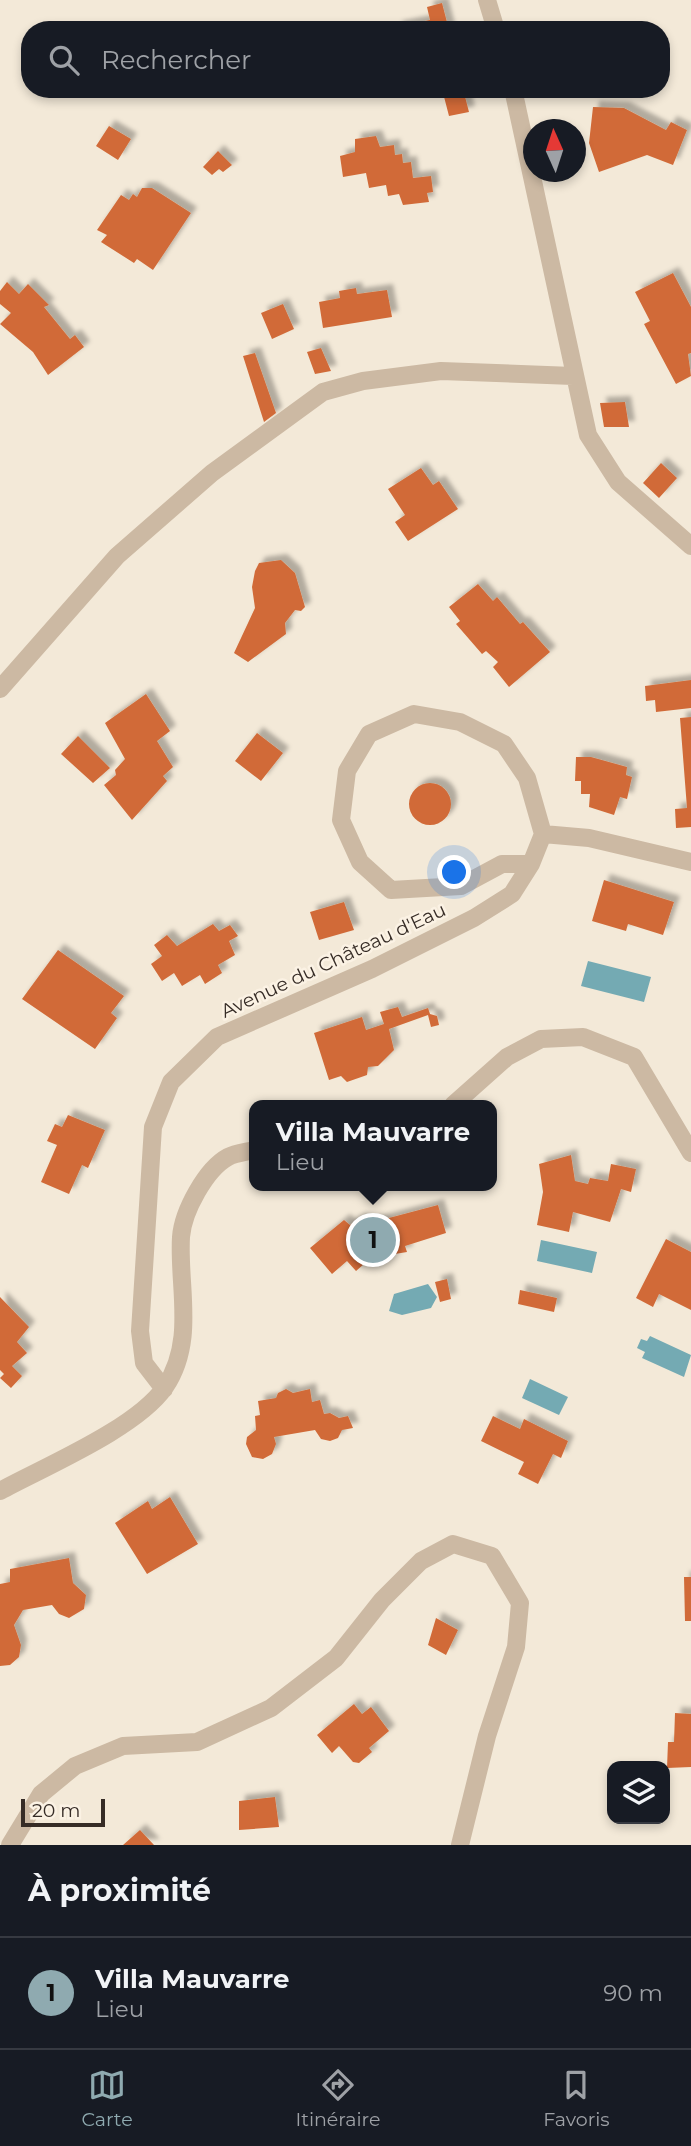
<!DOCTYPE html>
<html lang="fr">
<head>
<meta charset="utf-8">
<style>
	body { margin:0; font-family:Montserrat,sans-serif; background:#242831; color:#f1f3f6 }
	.controls { position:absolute; right:21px; bottom:21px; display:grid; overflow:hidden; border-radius:14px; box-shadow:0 4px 10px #0003 }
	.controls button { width:63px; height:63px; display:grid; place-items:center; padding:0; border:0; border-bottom:2px solid #363941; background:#171b24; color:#f1f3f6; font:35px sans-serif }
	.compass { position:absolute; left:523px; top:119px; width:63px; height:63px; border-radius:50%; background:#171b24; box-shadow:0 4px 10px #0003; rotate:357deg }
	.scale { position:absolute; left:21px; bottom:18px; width:84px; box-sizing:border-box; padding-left:7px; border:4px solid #362c26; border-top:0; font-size:19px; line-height:24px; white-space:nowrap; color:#362c26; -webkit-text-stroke:5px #fbf2e4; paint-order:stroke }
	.you { position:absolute; left:455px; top:873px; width:24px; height:24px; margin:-18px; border:5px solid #fff; border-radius:50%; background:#1a73e8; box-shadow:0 0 0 10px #1a73e833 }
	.badge { display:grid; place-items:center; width:46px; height:46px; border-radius:50%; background:#8faab0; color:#111; font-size:23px; font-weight:700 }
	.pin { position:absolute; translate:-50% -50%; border:4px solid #fff; box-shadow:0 2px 7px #0006 }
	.popup { position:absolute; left:249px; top:1100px; width:248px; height:91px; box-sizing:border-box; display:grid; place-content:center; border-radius:14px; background:#171b24; filter:drop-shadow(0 2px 5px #0005); font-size:23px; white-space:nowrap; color:#9ea1a6 }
	.popup b { font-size:26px; color:#f1f3f6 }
	.popup::after { content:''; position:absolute; left:50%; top:100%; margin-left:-14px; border:14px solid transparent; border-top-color:#171b24 }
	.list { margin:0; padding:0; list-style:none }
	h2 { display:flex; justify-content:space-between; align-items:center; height:91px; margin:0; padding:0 28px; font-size:30px }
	h2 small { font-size:23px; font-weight:400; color:#9ea1a6 }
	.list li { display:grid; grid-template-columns:46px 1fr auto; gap:21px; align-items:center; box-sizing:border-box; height:112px; padding:0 28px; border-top:2px solid #363941 }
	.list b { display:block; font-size:26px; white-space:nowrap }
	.list p { margin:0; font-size:23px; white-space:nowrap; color:#9ea1a6 }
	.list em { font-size:23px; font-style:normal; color:#9ea1a6 }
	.icon { flex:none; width:38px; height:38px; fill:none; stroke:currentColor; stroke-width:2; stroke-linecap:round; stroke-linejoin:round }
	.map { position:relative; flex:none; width:691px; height:1845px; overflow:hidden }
	.search { position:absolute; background:#171b24; box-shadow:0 4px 10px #0003; left:21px; right:21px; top:21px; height:77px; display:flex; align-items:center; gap:18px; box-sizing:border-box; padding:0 24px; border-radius:28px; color:#9ea1a6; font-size:26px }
	.sheet { height:203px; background:#171b24 }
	nav { display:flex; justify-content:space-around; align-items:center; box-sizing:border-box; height:98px; border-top:2px solid #363941; background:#171b24; font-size:19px; color:#9ea1a6 }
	nav a { display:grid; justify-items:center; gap:4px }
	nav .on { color:#8faab0 }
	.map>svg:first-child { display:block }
	.water { fill:#74aab3 }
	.building { fill:#d16b38; filter:url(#shadow) }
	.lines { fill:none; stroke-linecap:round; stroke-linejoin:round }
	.minor { stroke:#ccb9a3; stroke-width:18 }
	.labels { text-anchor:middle; stroke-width:5; stroke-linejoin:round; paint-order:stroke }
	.street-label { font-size:19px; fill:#362c26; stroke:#fbf2e4 }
</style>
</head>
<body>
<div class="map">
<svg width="691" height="1845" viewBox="0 0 691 1845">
	<defs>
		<filter id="shadow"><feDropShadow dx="6" dy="-6" stdDeviation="2" flood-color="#0004"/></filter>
	</defs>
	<rect width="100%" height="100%" fill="#f3e9d8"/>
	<!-- water -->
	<path class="water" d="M588,961L651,977L644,1002L581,986Z
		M541,1240L597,1252L592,1273L537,1261Z
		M428,1284L437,1297L431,1308L402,1315L389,1311L394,1294Z
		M650,1336L691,1355L684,1377L642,1358L645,1352L637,1348L641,1339L647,1341Z
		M530,1379L568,1397L559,1415L522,1398Z"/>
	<!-- building -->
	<path class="building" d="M442,3L449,30H397L396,27L430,20L427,7Z
		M442,89H463L469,112L449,116Z
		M593,107L624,108L666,130L671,122L687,130L673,165L647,155L599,172L589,143Z
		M109,126L131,139L118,160L96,146Z
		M376,136L380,147L394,145L395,155L402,154L403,163L411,162L413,178L431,176L433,192L427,193L429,202L403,205L399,194L388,196L386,185L369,188L366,173L343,177L340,156L355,152V139Z
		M218,151L232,165L223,172L219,169L212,175L203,167Z
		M142,188H152L191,213L153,270L137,259L134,263L101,242L107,235L97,230L121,195L129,200L133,194L137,197Z
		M673,273L691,307V353L688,354L691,376L676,384L644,324L650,321L635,292Z
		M7,282L19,294L28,284L49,305L44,307L70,339L75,335L84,347L48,375L33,352L0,324L11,313L0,304V291Z
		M356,288L357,294L387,290L392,317L323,328L319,302L340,298L339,291Z
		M283,304L294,329L272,339L261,313Z
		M321,348L331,371L315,374L307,352Z
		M255,353L276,413L264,422L243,356Z
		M625,402L629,427H604L600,403Z
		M661,463L677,478L659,498L643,483Z
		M421,468L433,485L439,481L458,509L408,541L395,522L405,515L388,489Z
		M281,560L295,573L305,607L301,611L295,610L285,623L286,634L248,662L234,653L255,608L252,587L255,571L259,563Z
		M478,584L493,601L497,597L520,624L523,622L550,652L509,687L493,667L498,662L486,651L482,654L456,624L460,621L449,607Z
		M691,680V708L656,712L655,700L646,701L645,686Z
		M146,694L170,731L157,741L173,767L163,776L167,781L132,820L104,785L116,775L115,770L125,759L105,723Z
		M691,717V827L676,828L675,809L687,808L680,718Z
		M257,733L283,753L261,781L235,761Z
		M78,736L110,768L93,783L61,754Z
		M576,757H591L627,767L626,775L632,777L627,799L620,797L614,815L589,807L590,794H581V781H575Z
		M409 804a21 21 0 1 1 42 0a21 21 0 1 1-42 0Z
		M604,880L674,902L663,935L628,924L626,931L592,921Z
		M344,902L354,930L319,940L310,912Z
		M213,924L219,931L230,925L238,936L229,941L235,955L218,965L222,973L205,984L200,975L182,986L174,973L162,981L151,964L162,956L154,945L167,935L177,946Z
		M58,950L124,996L111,1013L117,1018L95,1049L22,999Z
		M398,1007L402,1017L428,1008L430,1014L437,1016L439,1025L431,1027L428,1015L389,1029L394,1050L378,1066L368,1067L367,1075L347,1082L341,1076L329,1080L314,1033L362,1017L366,1030L384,1024L380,1012Z
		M68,1115L105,1130L88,1168L82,1165L69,1194L41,1182L57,1145L47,1141L55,1124L62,1127Z
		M571,1155L575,1181L588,1184L590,1178L608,1181L611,1164L636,1169L631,1192L621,1189L610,1222L573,1212L569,1232L537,1225L543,1192L539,1164Z
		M438,1205L446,1233L405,1246L407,1252L371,1258L356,1271L347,1261L332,1274L310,1248L344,1220L350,1225L360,1219L370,1223Z
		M666,1239L691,1252V1310L659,1294L653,1307L636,1298Z
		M447,1279L451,1299L440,1302L435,1282Z
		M520,1290L557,1298L554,1312L518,1304Z
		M0,1297L29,1327L17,1342L27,1353L12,1366L22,1376L11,1388L0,1378L4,1374L0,1370Z
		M286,1389L293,1393L310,1389L312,1402L320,1400L324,1414L330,1413L339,1418L348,1416L353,1428L342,1430L338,1438L330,1441L321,1439L315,1430L274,1437L276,1444L272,1454L263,1459L252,1457L246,1444L247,1437L256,1430L255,1416L260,1415L258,1401L276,1398L278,1393Z
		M493,1416L520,1429L524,1419L568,1441L561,1458L553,1454L538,1484L518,1474L524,1462L481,1441Z
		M170,1497L198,1544L147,1574L115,1523L148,1501L152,1509Z
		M69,1558L73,1583L86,1595L84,1609L69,1618L59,1614L52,1605L23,1610L14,1625L21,1645L19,1657L10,1665L0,1666V1584L10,1582V1569Z
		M684,1577H691V1621H685Z
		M436,1618L458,1630L446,1655L428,1645Z
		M354,1704L362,1714L371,1707L389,1731L369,1748L372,1752L359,1763L353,1762L339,1746L332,1753L317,1735Z
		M675,1713L691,1714V1767L667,1768L668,1742H674Z
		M275,1797L279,1827L239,1830V1801Z
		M140,1830L154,1845H123Z"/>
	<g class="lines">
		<!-- minor -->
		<path class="minor" d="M487,0L496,30
			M513,89L588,435L618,482L691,546
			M0,689L117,556L212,473L323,392L363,381L441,371L573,376
			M531,864H502L461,886L391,890L360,862L341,820L347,771L369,734L414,714L460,722L504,744L527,778L543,834
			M453,1105L507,1057L541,1039L583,1037L634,1057L691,1153
			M164,1389L144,1363L140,1331L153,1127L171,1082L217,1037L372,969L474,918L512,894L531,864L543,834L589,838L691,862
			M0,1491C46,1466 137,1428 165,1387C196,1341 178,1287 181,1237C183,1211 206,1169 228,1157C235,1153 246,1152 254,1150
			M10,1845L41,1794L75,1766L123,1746L197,1742L271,1708L336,1658L382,1600L421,1561L453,1544L492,1556L520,1603L516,1647L487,1736L460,1845"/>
	</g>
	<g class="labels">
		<!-- street labels -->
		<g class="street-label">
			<text transform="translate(333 960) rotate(-25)" y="7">Avenue du Château d'Eau</text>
		</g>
	</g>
</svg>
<div class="controls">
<button><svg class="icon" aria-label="layers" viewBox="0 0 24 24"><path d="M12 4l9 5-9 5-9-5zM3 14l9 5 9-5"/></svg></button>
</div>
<svg class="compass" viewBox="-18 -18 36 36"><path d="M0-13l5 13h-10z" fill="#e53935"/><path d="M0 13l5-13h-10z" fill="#9ea1a6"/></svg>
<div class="scale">20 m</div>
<div class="you"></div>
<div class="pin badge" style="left:373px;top:1240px">1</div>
<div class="popup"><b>Villa Mauvarre</b>Lieu</div>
<div class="search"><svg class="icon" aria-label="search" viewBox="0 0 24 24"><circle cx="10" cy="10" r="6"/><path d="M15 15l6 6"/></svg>Rechercher</div>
</div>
<section class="sheet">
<h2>À proximité<small></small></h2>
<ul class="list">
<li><span class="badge">1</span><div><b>Villa Mauvarre</b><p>Lieu</p></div><em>90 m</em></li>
</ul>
</section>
<nav>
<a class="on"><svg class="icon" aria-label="map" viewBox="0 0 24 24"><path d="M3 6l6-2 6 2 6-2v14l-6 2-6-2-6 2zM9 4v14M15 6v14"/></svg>Carte</a>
<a><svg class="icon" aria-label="directions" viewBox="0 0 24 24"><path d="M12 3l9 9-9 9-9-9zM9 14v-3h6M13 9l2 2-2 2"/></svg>Itinéraire</a>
<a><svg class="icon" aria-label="saved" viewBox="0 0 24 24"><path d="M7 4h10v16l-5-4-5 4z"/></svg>Favoris</a>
</nav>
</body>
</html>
